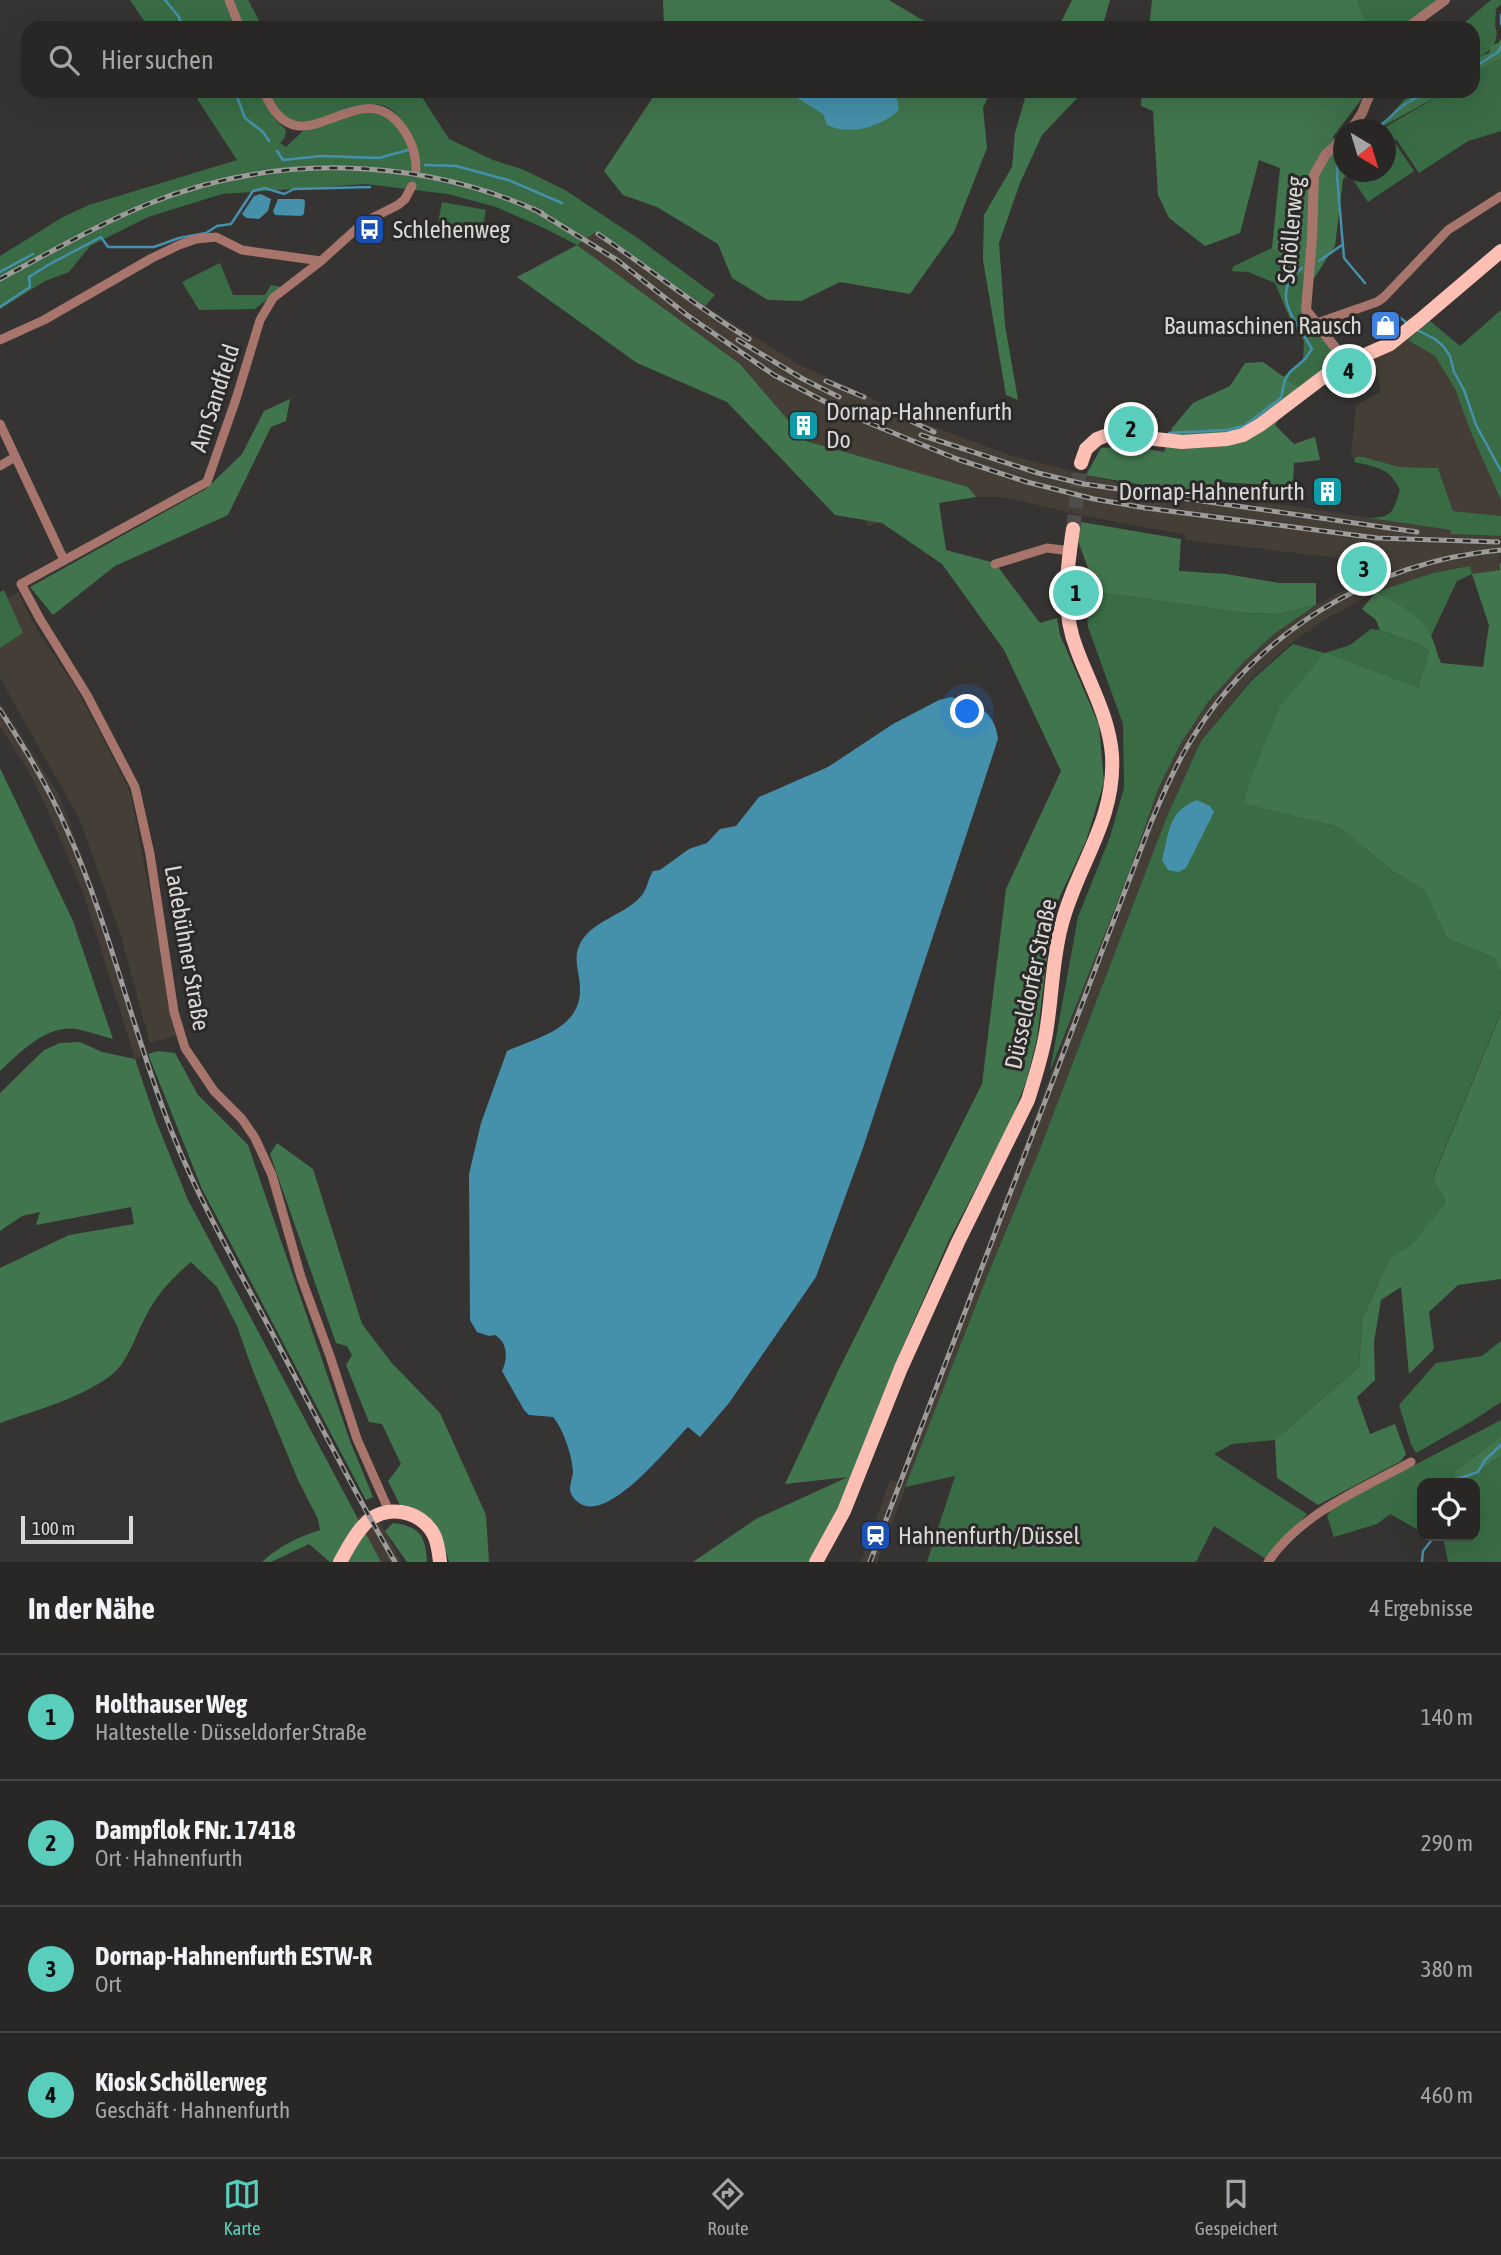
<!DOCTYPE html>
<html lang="de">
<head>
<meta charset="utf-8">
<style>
	body { margin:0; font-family:"Asap Condensed",sans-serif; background:#343332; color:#f1f3f6 }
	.controls { position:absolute; right:21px; bottom:21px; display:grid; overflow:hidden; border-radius:14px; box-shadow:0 7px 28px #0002 }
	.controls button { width:63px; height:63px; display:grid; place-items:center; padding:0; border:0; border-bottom:2px solid #444443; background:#282726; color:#f1f3f6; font:35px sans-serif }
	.compass { position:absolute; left:1333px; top:119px; width:63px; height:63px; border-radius:50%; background:#282726; box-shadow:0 7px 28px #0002; rotate:142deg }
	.scale { position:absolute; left:21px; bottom:18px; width:112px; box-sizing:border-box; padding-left:7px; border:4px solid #d9d8d6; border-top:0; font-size:19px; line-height:24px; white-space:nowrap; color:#d9d8d6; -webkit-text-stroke:5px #2c2a28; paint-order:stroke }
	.you { position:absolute; left:968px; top:712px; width:24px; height:24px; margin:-18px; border:5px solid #fff; border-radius:50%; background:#1a73e8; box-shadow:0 0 0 10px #1a73e833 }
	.badge { display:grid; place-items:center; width:46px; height:46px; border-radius:50%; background:#5acebd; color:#111; font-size:23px; font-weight:700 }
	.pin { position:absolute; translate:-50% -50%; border:4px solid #fff; box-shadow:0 2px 7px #0006 }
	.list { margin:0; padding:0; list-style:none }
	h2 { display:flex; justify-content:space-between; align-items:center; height:91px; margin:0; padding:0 28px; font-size:30px }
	h2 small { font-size:23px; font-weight:400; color:#a5a5a7 }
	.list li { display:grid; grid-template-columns:46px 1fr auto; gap:21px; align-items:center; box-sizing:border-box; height:126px; padding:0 28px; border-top:2px solid #444443 }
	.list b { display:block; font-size:26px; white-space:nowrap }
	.list p { margin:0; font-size:23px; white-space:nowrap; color:#a5a5a7 }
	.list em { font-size:23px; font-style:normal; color:#a5a5a7 }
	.icon { flex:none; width:38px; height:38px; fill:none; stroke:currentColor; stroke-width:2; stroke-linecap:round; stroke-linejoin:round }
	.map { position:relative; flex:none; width:1501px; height:1562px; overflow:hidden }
	.search { position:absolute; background:#282726; box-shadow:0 7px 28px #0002; left:21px; right:21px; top:21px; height:77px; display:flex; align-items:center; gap:18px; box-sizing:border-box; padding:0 24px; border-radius:21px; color:#a5a5a7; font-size:26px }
	.sheet { height:595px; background:#282726 }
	nav { display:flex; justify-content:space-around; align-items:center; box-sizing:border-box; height:98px; border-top:2px solid #444443; background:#282726; font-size:19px; color:#a5a5a7 }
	nav a { display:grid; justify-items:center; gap:4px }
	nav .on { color:#5acebd }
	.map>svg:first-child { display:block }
	.built { fill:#443e36 }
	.green { fill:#396c45 }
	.forest { fill:#41754d }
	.water { fill:#4590ab }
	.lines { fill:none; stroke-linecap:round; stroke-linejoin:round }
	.stream { stroke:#4590ab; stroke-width:2.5 }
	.primary-tunnel { stroke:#4e4d4b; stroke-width:14; stroke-dasharray:14 7; stroke-linecap:butt }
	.minor { stroke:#a7756c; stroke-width:9 }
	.tertiary { stroke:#a7756c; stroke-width:10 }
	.primary { stroke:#fec0b5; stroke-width:14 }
	.rail-casing { stroke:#9d9c9a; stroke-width:5 }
	.rail { stroke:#2c2a28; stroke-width:2.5; stroke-dasharray:8; stroke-linecap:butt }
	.labels { text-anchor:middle; stroke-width:6; stroke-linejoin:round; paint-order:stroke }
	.poi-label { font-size:24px; fill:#d9d8d6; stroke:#2c2a28; text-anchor:start }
	.street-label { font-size:24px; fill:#d9d8d6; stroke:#2c2a28 }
</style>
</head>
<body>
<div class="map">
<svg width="1501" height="1562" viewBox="0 0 1501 1562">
	<rect width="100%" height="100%" fill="#363432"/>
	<!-- built -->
	<path class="built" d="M597,231L705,306L798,364L851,388L910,418L1015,457L1137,487L1256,507L1257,502L1292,506L1452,530V534L1501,536L1500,570L1472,574L1470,567L1433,573L1376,592L1325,619L1293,642L1252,678L1201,741L1167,816L1038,1154L988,1274L877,1562H861L890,1480L898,1482L1158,789L1181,743L1208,702L1243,663L1274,634L1316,605L1360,581L1357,560L1185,540L1186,535L1080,515L1003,497H976L937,503L868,526L864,518L935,495L974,489L806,441L740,364L577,245Z
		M1408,340L1435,356L1455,389L1472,435L1501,500V516L1453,511L1438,468L1399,467L1364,457H1351L1356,405L1381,392L1374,358Z
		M18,592L38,632L78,691L130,791L177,1035L150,1043L120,933L80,820L0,678V648L23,633L7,598Z
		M0,702L59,795L94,889L148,1054L135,1059L84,895L44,802L27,768L0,727Z
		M372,1509L385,1531L401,1562H380L358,1517Z"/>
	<!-- green -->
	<path class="green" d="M130,0H227L238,28H149Z
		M234,0H248L263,28H244Z
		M1357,0H1441L1405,28H1368Z
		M1491,0H1501V4L1496,9L1495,25C1501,42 1489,54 1473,59V28H1458Z
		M1501,58V131L1468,141L1419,173L1396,139L1386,146V130H1380L1447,91H1473V74Z
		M192,91H262L273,117L286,130L284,139L280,143L286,147L304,130L364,112L383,114L414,144C408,133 400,114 389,108C360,91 315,137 282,115C275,110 272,98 268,91H296L298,93L306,91H333L337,95L351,91H418L449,139L493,160L524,170L565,190L639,239L715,295L705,306L597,231L577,245L546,229L496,207L448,194L366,184L222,194L148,217L90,246L69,272L45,281L0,309V256L63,217L89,205L237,160Z
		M1395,143L1414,171L1368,202L1349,174L1353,172H1386V149Z
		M442,202L486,210L482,231L438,223Z
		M1272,248L1311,283L1309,316L1343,362L1301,389L1283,377L1303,360L1304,341L1290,319L1275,283L1248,272L1231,271L1234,266Z
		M220,263L233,295H265L271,285L282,287L255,309L199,310L182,282Z
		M1501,310V500L1472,435L1455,389L1435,356L1408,340L1430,321L1460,346Z
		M1355,457H1364L1399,467L1438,468L1453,511L1501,516V536L1451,534V530L1369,518C1393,517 1393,512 1400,490C1390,468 1377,467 1354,462Z
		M1470,566L1472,574L1457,581L1431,636L1410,612L1376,592L1433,573Z
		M1084,587L1097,592L1244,613L1277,614L1316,605L1274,634L1243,663L1208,702L1181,743L1158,789L1128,875L1050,1071L1078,917L1110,837L1124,788L1123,724L1088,627Z
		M4,590L23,633L0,648V592Z
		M1371,629L1380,630L1424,646L1429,652L1418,688L1244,804L1339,827L1394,872L1424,890L1447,938L1494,958L1501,972V1012L1433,1177L1446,1202L1411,1247L1390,1257L1362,1320L1359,1367L1275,1440L1232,1444L1214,1454L1307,1514L1266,1559L1214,1526L1196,1562H927L955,1476L905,1487L988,1274L1038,1154L1167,816L1201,741L1252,680L1293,644L1325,653L1350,645Z
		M1501,1341V1402L1472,1421L1416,1453L1411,1444L1399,1405L1436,1363L1482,1356Z
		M1501,1420V1436L1456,1471L1451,1483H1422V1532L1390,1514L1377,1524L1334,1537L1327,1516L1332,1508Z
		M1501,1455V1562H1448L1444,1542L1446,1536H1475V1483H1464Z"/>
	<!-- forest -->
	<path class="forest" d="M663,0H889L919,18L941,28H664Z
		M1072,0H1110L1102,28H1058Z
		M1152,0H1357L1368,28H1149Z
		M1501,39V58L1473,74V59L1489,53L1490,46L1498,43Z
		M657,91H991L983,108L987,148L954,232L910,294L840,282L801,301L768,300L732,278L718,244L657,207L623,195L604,171Z
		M1027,91H1084L1042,135L1020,183L999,243L1005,325L1018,400L1006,395L983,260L984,215L1012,167L1015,133Z
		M1142,91H1363L1361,100L1333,137L1343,151L1344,172H1350L1343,179L1335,246L1311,283L1272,248L1280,168L1259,160L1240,233L1205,246L1169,218L1158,195L1153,111L1141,106Z
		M1425,91H1447L1378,129L1404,100Z
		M577,245L740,364L806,441L968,487L976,497L939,503L946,550L995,563L1040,623L1057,618L1060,635L1099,725L1104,782L1086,841L1055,907L1046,965L1037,1038L1027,1079L1010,1123L948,1242L897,1360L839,1509L809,1562H693L756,1519L848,1477L785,1484L840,1367L982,1084L1006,889L1061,771L1004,650L942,564L882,523L835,515L727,402L637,363L517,277Z
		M1263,362L1301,389L1275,425L1294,444L1315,437L1320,460L1294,463L1293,487L1221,482L1216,498L1086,475L1101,448L1130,446L1164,452L1172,428L1193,403L1230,386L1245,363Z
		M290,399L286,421L271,427L228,515L115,566L53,615L30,587L206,489L242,454L264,411Z
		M1081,522L1181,539L1179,571L1226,574L1279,583H1316V605L1277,614L1244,613L1097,592L1078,541Z
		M1500,563H1501V972L1494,958L1447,938L1424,890L1394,872L1339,827L1244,804L1250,780L1280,707L1325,653L1418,688L1429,652L1424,646L1380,630L1376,620L1362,609L1376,592C1396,602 1420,615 1431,635C1435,644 1437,654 1441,663L1483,667L1489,625L1472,574L1500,570Z
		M0,768L73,921L113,1039C101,1036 88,1031 76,1029C45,1025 20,1053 0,1071Z
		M1501,1013V1279L1458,1285L1429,1312L1434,1349L1409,1374L1401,1287L1381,1300L1374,1342L1375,1380L1357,1397L1370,1434L1395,1424L1406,1454L1401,1461L1318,1505L1277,1478L1275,1440L1359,1367L1362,1320L1390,1257L1411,1246L1446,1202L1433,1178Z
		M80,1042L102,1052L135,1059L156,1121L188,1200L381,1562H330L309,1544L271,1562H262C279,1546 298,1537 320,1530L318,1519L298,1480L253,1371L237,1326L217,1287L191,1262C173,1277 157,1294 146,1316C135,1335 129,1362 110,1376C81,1398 34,1411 0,1423V1268L69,1235L134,1224L131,1207L36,1225L40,1212L22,1216L0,1231V1093L44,1050L60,1043Z
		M158,1051L175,1053L198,1095L248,1145L350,1441L373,1497L366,1500L202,1189L148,1054Z
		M277,1143L313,1169L362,1324L391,1362L440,1413L486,1515L489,1562H449C439,1528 437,1514 400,1505L388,1481L401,1464L382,1424L369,1422L346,1365L352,1355L347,1346L336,1343L270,1154Z
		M1501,1436V1455L1464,1483H1451L1456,1471Z
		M393,1523C419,1526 426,1536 427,1562H407L385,1531Z"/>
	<!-- water -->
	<path class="water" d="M786,91H887L897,99L899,110C881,127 850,136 827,125L823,114Z
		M261,194L271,199L268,211L259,219L246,218L242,214L254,196Z
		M278,199H303L305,201L304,214L301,216L275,215L273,211Z
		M951,697C976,703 995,711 998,739L863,1148L816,1277L729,1403L700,1437L688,1427C669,1446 607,1526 578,1502C574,1499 570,1494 570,1489C570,1484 572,1478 573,1473C573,1458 563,1428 553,1417L529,1415L524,1410L502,1371C508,1358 508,1343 495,1335L489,1336L477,1332L470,1320L469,1174L481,1123L507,1051C536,1038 581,1029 580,989C580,973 573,961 579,946C590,920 625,916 642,895C647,889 648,879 653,871L660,870L689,849L707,843L720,829L736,826L759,797L828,767L893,724L939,700Z
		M1197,800L1210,806L1214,812L1186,868L1179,872L1168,870L1162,860C1169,833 1168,811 1197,800Z"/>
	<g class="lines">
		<!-- stream -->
		<path class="stream" d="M165,0L179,17L181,23L193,28
			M1501,15V24
			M1473,68L1498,52L1501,46
			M239,91L236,94L245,118L263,132L269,141
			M1372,130C1387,124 1395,109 1410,101C1418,96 1429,94 1438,91
			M277,151L283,160L321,156L379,158L408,150
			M1344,151L1338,158L1337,176L1344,258L1365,283
			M425,165L456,166L508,180L562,203
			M1319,261L1342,245
			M0,272L33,254
			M0,307L30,287L29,277L48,265L101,237L108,247H154L179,238L206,233L217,226L231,224L253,191L265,188L284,194L294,189L370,187
			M1394,313L1407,323
			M1415,329L1435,339L1444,347L1450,356L1454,372L1464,390L1476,425L1501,471
			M1169,433L1227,430L1244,426L1281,398L1285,380L1290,372L1305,359L1312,349C1296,320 1268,294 1302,268
			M1453,1483L1457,1479L1478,1472L1485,1460L1501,1445
			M1422,1562L1423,1551L1435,1536"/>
		<!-- primary-tunnel -->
		<path class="primary-tunnel" d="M1073,529L1081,463"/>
		<!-- minor -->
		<path class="minor" d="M229,0L240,28
			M264,91C298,177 357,70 400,125C411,139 416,152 416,170
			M1317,323L1377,302L1384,297L1448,230L1501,196
			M0,340L44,320L152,258L179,245L196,239L216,237L242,250L321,261
			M0,424L64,560
			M0,466L15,457
			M995,564L1047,548L1070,551
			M389,1511L357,1439L330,1356L301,1277L272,1175L255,1138L242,1119L214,1091L185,1048L174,1012L150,854L135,787L87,695L40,619L21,584L207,482L236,399L260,320L273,298L321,261L364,222L398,205L405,199L412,186
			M1268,1562C1301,1513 1360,1490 1411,1462"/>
		<!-- tertiary -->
		<path class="tertiary" d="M1407,28L1445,0
			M1351,130L1362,113L1371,91
			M1344,138L1326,154L1314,175L1312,238L1306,310L1347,363"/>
		<!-- primary -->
		<path class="primary" d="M1081,463L1086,449L1097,439L1110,434L1182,442L1227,439L1243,435L1260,425L1326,375L1347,363L1390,344L1420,320L1501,251
			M340,1562C347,1550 354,1535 364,1525C383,1503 421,1509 434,1535C438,1543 439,1553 440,1562
			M816,1562L844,1511L901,1368L958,1242L1028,1100C1035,1078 1042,1056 1046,1033C1052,998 1052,962 1061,927C1076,866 1116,822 1112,755C1109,717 1090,685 1077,650C1061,611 1067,569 1073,529"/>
		<defs>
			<path id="rail" d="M534,209L617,260L687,315L774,375L852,416L957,459L1027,482L1094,499L1146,508L1377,538L1498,542
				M598,234C649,268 697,307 749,339
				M0,279C49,253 97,225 148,204C273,153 418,156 542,213
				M738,340L803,379L839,397
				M826,381L864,397
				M894,413L934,432
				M921,435L1038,473L1084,484L1417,532
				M0,710C25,748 49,788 67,830C111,928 133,1035 173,1135C200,1202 236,1265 270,1329C311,1407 351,1486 395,1562
				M870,1562L1150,825C1161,799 1172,772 1187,747C1253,634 1371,562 1501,550"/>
		</defs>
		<!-- rail casing -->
		<use href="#rail" class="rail-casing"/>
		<!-- rail -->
		<use href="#rail" class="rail"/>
	</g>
	<!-- icons -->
	<defs>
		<symbol id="bus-square" viewBox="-11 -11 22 22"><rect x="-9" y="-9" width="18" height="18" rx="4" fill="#1a4fb4" stroke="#2c2a28"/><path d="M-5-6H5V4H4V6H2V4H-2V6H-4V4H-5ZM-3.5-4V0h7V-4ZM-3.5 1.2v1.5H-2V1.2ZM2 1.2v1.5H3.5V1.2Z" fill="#fff"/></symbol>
		<symbol id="shop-square" viewBox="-11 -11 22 22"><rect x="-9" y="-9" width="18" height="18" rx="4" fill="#3f7fe0" stroke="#2c2a28"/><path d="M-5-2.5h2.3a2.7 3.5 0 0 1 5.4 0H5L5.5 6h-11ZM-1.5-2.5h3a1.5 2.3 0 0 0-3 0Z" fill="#fff"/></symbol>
		<symbol id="building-square" viewBox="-11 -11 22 22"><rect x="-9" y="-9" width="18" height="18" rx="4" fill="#0f9aa8" stroke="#2c2a28"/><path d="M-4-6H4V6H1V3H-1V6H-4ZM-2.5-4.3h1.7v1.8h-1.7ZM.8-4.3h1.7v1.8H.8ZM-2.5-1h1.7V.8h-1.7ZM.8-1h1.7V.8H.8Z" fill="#fff"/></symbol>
		<symbol id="station-square" viewBox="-11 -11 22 22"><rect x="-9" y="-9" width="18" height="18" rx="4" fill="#1a4fb4" stroke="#2c2a28"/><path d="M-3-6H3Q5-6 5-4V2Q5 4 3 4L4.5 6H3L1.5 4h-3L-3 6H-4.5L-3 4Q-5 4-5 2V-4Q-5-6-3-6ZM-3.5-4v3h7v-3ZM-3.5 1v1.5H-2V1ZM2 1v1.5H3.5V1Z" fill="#fff"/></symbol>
	</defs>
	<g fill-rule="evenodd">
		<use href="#bus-square" x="352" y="212" width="35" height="35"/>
		<use href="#shop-square" x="1368" y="308" width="35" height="35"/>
		<use href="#building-square" x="786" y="408" width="35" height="35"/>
		<use href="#building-square" x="1310" y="474" width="35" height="35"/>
		<use href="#station-square" x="858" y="1518" width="35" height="35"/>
	</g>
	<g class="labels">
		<!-- poi labels -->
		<g class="poi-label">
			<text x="393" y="238">Schlehenweg</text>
			<text x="1362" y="334" text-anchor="end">Baumaschinen Rausch</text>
			<text x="826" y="420">Dornap-Hahnenfurth<tspan x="826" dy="28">Do</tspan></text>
			<text x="1305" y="500" text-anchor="end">Dornap-Hahnenfurth</text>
			<text x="898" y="1544">Hahnenfurth/Düssel</text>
		</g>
		<!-- street labels -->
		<g class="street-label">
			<text transform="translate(1291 230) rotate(-85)" y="8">Schöllerweg</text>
			<text transform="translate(215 398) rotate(-72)" y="8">Am Sandfeld</text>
			<text transform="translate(187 948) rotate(80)" y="8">Ladebühner Straße</text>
			<text transform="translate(1031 984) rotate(-78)" y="8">Düsseldorfer Straße</text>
		</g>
	</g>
</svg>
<div class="controls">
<button><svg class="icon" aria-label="locate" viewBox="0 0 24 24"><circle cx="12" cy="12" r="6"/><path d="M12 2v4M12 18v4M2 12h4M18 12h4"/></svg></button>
</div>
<svg class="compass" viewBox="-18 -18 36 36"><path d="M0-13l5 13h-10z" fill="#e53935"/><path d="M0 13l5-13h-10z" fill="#a5a5a7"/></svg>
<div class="scale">100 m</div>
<div class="you"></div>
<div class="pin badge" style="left:1076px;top:593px">1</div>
<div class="pin badge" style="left:1131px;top:429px">2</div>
<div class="pin badge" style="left:1364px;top:569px">3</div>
<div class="pin badge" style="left:1349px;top:371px">4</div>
<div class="search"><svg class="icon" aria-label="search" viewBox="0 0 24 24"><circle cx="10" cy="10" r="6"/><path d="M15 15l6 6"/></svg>Hier suchen</div>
</div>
<section class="sheet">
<h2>In der Nähe<small>4 Ergebnisse</small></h2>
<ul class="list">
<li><span class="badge">1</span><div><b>Holthauser Weg</b><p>Haltestelle · Düsseldorfer Straße</p></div><em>140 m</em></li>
<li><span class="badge">2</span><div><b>Dampflok FNr. 17418</b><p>Ort · Hahnenfurth</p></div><em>290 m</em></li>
<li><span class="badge">3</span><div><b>Dornap-Hahnenfurth ESTW-R</b><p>Ort</p></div><em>380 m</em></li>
<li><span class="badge">4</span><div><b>Kiosk Schöllerweg</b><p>Geschäft · Hahnenfurth</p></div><em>460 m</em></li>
</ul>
</section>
<nav>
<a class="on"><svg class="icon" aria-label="map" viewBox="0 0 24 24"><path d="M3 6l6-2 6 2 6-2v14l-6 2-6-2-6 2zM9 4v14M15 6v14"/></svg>Karte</a>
<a><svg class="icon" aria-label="directions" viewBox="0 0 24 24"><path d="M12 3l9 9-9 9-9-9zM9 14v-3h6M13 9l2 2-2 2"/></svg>Route</a>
<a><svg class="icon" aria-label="saved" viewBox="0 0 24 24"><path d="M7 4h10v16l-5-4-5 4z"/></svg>Gespeichert</a>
</nav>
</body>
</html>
